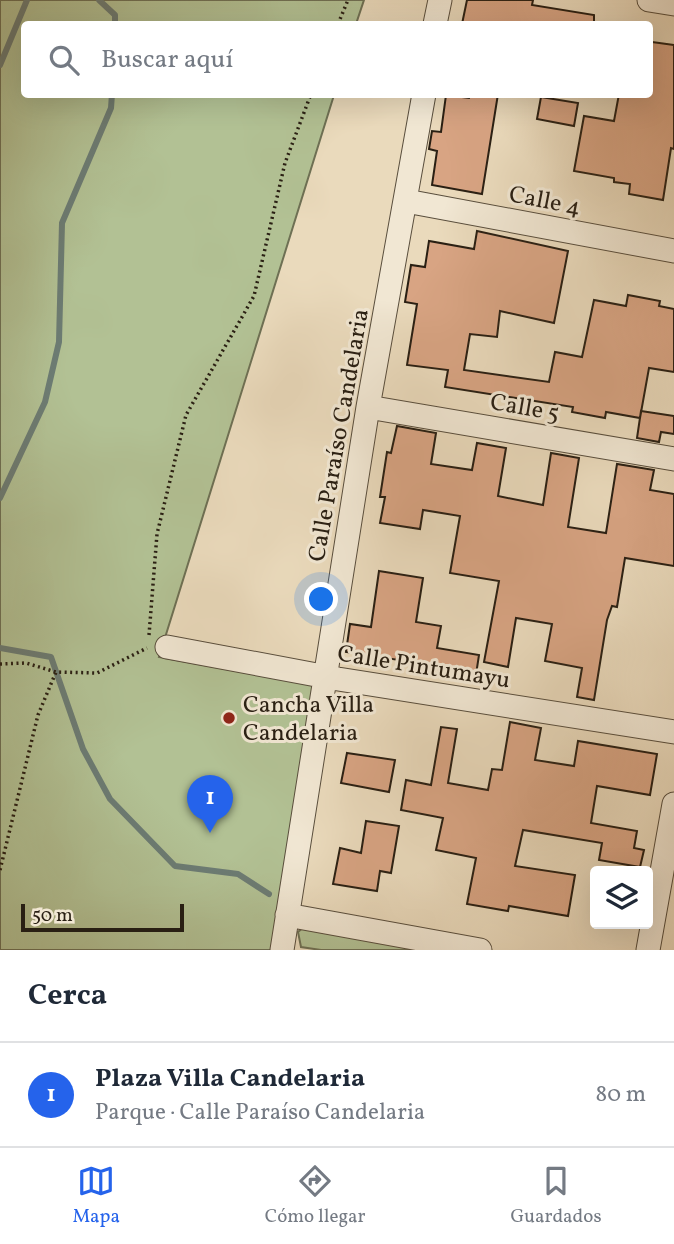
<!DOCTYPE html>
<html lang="es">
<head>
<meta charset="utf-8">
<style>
	body { margin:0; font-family:Vollkorn,serif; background:#f2f2f3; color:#1f2937 }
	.controls { position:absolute; right:21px; bottom:21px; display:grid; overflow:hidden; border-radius:7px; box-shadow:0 7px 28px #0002 }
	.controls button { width:63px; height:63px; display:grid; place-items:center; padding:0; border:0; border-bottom:2px solid #e0e1e3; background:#fff; color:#1f2937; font:35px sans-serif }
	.scale { position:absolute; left:21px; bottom:18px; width:163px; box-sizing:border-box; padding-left:7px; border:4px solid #291f13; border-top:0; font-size:19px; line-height:24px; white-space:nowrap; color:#291f13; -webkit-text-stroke:5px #f1e7d3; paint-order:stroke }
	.you { position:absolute; left:322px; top:600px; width:24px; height:24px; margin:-18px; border:5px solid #fff; border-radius:50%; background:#1a73e8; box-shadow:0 0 0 10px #1a73e833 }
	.badge { display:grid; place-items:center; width:46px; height:46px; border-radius:50%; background:#2563eb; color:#fff; font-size:23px; font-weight:700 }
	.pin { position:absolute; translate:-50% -58px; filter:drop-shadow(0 2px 4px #0008) }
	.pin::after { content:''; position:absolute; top:37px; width:24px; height:21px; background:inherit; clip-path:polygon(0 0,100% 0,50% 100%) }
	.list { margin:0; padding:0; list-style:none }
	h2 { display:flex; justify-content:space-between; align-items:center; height:91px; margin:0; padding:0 28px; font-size:30px }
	h2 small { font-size:23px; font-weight:400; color:#747a83 }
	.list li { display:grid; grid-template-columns:46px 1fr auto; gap:21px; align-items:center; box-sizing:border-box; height:105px; padding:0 28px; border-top:2px solid #e0e1e3 }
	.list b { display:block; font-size:26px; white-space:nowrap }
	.list p { margin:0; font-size:23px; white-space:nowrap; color:#747a83 }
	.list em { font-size:23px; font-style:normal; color:#747a83 }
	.icon { flex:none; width:38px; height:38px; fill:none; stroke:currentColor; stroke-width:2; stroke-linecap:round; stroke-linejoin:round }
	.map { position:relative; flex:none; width:674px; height:950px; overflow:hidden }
	.search { position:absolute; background:#fff; box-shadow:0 7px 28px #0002; left:21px; right:21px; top:21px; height:77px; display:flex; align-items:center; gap:18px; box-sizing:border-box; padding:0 24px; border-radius:7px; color:#747a83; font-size:26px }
	.sheet { height:196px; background:#fff }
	nav { display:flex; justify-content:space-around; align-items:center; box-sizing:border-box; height:98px; border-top:2px solid #e0e1e3; background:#fff; font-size:19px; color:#747a83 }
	nav a { display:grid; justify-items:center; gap:4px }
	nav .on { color:#2563eb }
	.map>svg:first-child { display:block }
	.green { fill:#b2c194; stroke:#6e7054; stroke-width:2 }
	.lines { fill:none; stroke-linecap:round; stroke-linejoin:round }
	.stream { stroke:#6c7c74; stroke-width:6 }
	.building { fill:#d8a483; stroke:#291f13; stroke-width:2 }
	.street-casing { stroke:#594e3d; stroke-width:25 }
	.path { stroke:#291f13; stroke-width:3.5; stroke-dasharray:2 3.5; stroke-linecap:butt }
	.street { stroke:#f1e7d3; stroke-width:23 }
	.poi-dot { fill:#8f2418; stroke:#f1e7d3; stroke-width:2.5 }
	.labels { text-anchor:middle; stroke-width:6; stroke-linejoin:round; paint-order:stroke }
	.street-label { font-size:24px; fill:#291f13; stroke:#f1e7d3 }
	.poi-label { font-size:24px; fill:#291f13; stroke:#f1e7d3; text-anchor:start }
</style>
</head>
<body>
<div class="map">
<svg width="674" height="950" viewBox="0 0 674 950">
	<rect width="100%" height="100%" fill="#eadabc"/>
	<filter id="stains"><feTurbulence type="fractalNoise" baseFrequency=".00286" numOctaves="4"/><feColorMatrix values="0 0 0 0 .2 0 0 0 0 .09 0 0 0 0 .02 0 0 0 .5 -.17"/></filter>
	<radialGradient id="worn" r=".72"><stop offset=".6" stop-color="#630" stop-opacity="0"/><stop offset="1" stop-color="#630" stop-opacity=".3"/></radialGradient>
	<!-- green -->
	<path class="green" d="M0,0H364L356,24H24V94L334,95L159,657L314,685L272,950H0Z
		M305,926L433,950H321L301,947L298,932Z"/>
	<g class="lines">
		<!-- stream -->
		<path class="stream" d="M99,0L115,15V24
			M0,65L27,0
			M0,498L45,402L59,342L62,223L111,108L112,94
			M0,648L51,657L83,749L110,799L175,866L238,874L269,894"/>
	</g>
	<!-- building -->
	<path class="building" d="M467,0H533L532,5L594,15V24H462Z
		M652,42L674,45V149L671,148L663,200L629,194L630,184L614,182V178L574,171L584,116L614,121L619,94H649V56Z
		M470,94H498L482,194L432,185L437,151L429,149L432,131L441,132L446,95L469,98Z
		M541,97L578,103L574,126L537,119Z
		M477,231L568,251L554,323L500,311L497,337L470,334L464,370L549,382L555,352L582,357L594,300L626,306L628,295L660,301L659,306L674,309V372L649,368L640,418L606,412L605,418L572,412L573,407L445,387L448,370L407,365L417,304L405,302L411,265L425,267L429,241L474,249Z
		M641,411L674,416V434L661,432L659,442L637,438Z
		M397,426L436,433L431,464L472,470L477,443L506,448L498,496L543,505L551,453L579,458L568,527L606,533L617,464L654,470L650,490L674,494V566L625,558L617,607L612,606L607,620L594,700L577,697L582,668L545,661L552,624L516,618L508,667L484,662L499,581L450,573L460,516L423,510L420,529L380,523L385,497H380L387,452L391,453Z
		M379,571L423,578L416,622L441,626L437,648L479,655L475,681L418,670L419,663L346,652L350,624L371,627Z
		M510,722L541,728L535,760L574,766L578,741L657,754L650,795L597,786L591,823L637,831L634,848L644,850L640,867L599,860L602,843L523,830L515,866L575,875L568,916L509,906L508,911L467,904L476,858L436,850L443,818L401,810L406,780L431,785L441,727L457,729L448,783L488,790L492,769L502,770Z
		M347,753L395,760L389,792L341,783Z
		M366,821L399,826L391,873L380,871L377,891L333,884L340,848L361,853Z"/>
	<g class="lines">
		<defs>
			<path id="street" d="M649,0L674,4
				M435,24L440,0
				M406,201L674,251
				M368,407L674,459
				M167,647L338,679L674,732
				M287,915L480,950
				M282,950L368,407L424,94
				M648,950L674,804"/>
		</defs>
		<!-- street casing -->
		<use href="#street" class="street-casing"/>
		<!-- path -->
		<path class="path" d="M338,24L348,0
			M149,635L157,534L186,415L254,296L285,163L311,94
			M0,664L26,663L56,672L97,673L147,648
			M0,870L38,715L56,672"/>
		<!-- street -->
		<use href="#street" class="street"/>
	</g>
	<!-- markers -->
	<circle class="poi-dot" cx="229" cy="718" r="7"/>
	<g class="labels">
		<!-- street labels -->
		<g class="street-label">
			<text transform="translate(545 200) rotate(11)" y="8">Calle 4</text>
			<text transform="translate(525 407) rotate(10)" y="8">Calle 5</text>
			<text transform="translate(338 435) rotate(-80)" y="8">Calle Paraíso Candelaria</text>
			<text transform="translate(424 666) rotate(9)" y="8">Calle Pintumayu</text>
		</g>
		<!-- poi labels -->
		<g class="poi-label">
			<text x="243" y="712">Cancha Villa<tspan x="243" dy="28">Candelaria</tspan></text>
		</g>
	</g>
	<rect width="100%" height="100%" filter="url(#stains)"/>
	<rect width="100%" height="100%" fill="url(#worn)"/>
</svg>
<div class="controls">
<button><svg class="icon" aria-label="layers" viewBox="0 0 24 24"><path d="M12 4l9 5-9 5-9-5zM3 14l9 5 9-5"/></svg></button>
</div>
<div class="scale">50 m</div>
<div class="you"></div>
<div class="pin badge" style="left:210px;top:833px">1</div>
<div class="search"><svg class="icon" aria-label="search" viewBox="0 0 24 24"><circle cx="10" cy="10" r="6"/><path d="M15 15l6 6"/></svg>Buscar aquí</div>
</div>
<section class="sheet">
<h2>Cerca<small></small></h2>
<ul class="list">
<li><span class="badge">1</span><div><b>Plaza Villa Candelaria</b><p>Parque · Calle Paraíso Candelaria</p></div><em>80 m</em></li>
</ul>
</section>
<nav>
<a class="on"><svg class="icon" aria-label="map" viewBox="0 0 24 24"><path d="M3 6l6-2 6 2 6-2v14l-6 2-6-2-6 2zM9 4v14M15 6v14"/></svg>Mapa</a>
<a><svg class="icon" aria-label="directions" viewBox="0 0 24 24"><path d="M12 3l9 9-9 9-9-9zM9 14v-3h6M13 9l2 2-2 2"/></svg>Cómo llegar</a>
<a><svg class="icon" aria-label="saved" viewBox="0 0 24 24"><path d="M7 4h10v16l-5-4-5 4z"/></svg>Guardados</a>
</nav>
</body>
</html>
